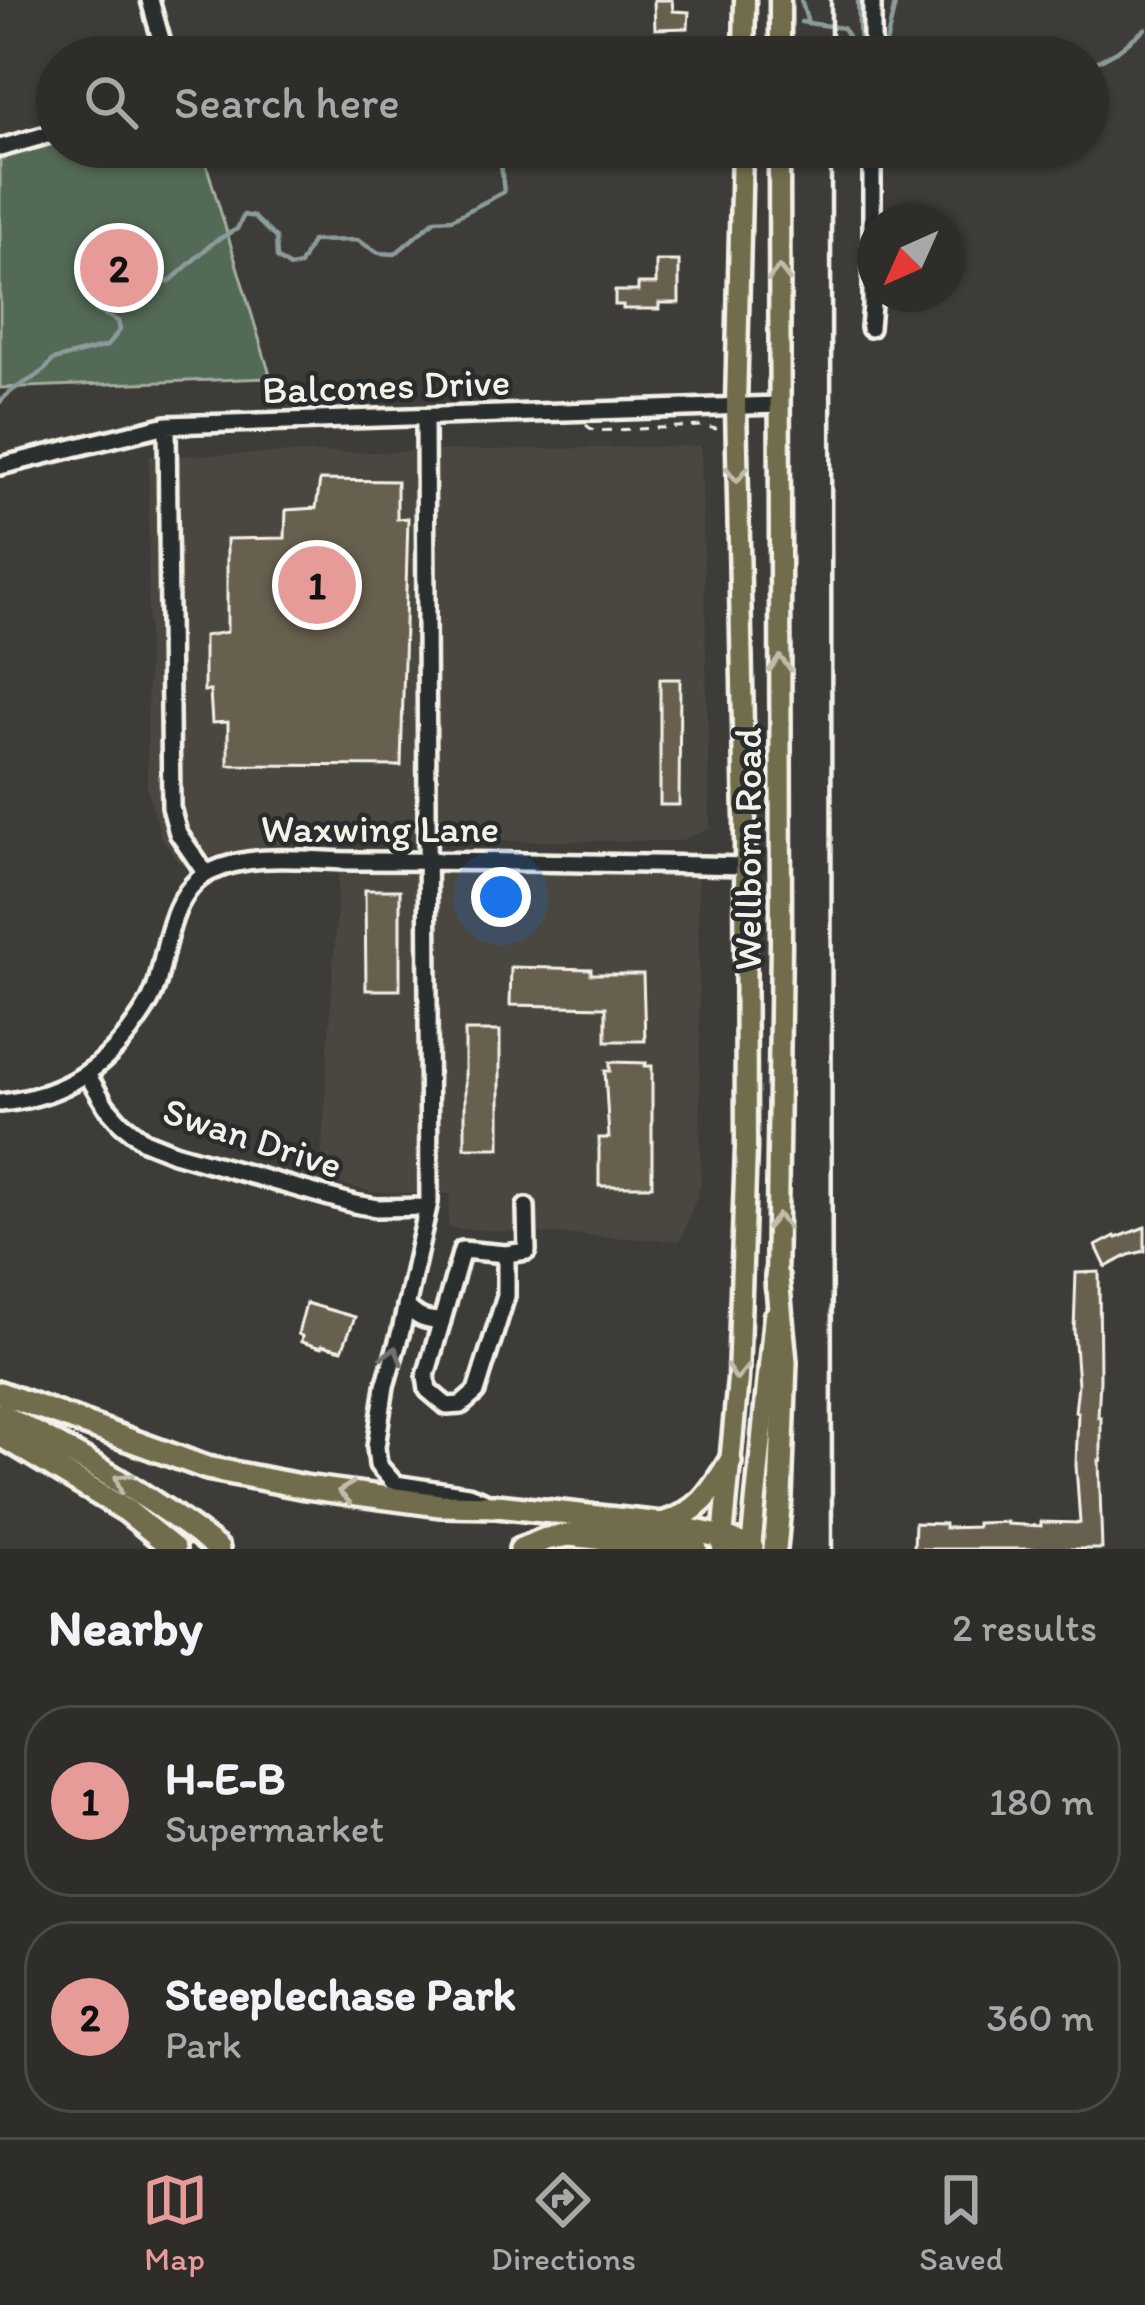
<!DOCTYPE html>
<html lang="en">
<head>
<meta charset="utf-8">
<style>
	body { margin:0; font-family:Itim,sans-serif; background:#363532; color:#f1f3f6 }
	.compass { position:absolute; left:857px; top:204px; width:108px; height:108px; border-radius:50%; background:#2e2d2a; box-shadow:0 3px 9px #0004; rotate:225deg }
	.you { position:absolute; left:501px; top:897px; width:42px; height:42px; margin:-30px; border:9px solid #fff; border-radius:50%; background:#1a73e8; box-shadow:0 0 0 18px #1a73e833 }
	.badge { display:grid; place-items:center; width:78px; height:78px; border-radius:50%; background:#e69b98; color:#111; font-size:39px; font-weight:700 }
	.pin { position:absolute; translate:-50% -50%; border:6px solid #fff; box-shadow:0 3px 12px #0006 }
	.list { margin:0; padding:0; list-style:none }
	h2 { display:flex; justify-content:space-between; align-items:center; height:156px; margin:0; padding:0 48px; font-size:51px }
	h2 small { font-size:39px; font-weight:400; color:#a7a8a8 }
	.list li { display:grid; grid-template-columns:78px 1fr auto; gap:36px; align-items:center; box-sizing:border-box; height:192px; margin:0 24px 24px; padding:0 24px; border:3px solid #494947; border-radius:48px }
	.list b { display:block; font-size:45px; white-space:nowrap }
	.list p { margin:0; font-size:39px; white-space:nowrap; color:#a7a8a8 }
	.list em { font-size:39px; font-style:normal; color:#a7a8a8 }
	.icon { flex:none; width:66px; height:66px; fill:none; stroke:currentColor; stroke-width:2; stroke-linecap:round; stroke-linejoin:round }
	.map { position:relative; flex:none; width:1145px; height:1549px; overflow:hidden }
	.search { position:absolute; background:#2e2d2a; box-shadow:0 3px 9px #0004; left:36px; right:36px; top:36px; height:132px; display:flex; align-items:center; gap:30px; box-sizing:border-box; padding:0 42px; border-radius:66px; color:#a7a8a8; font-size:45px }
	.sheet { height:588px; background:#2e2d2a }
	nav { display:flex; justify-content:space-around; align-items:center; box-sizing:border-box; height:168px; border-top:3px solid #494947; background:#2e2d2a; font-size:33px; color:#a7a8a8 }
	nav a { display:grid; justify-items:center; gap:6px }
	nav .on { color:#e69b98 }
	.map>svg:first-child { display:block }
	.built { fill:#4a473f }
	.green { fill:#536a57; stroke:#a4aea0; stroke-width:3 }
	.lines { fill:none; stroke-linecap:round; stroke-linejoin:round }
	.stream { stroke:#8b9c9b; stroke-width:4.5 }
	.building { fill:#686050; stroke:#f4f1e8; stroke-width:3 }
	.minor-casing { stroke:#f4f1e8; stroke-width:24 }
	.major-casing { stroke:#f4f1e8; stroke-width:27 }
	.highway-casing { stroke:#f4f1e8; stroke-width:30 }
	.path { stroke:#f4f1e8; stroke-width:3; stroke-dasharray:9 9; stroke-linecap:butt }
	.minor { stroke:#2a2d2e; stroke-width:15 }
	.major { stroke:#716c4b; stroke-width:18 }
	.highway { stroke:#716c4b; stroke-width:21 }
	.rail { stroke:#f4f1e8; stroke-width:4.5 }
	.oneway { stroke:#c0bca9 }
	.oneway2 { stroke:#71726f }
	.labels { text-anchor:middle; stroke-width:9; stroke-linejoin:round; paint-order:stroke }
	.street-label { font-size:39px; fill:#f4f1e8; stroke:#2a2d2e }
</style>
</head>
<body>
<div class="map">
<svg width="1145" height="1549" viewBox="0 0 1145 1549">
	<rect width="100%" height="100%" fill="#3d3c38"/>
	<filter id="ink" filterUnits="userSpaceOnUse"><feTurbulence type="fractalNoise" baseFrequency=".00833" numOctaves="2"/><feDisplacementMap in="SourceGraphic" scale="24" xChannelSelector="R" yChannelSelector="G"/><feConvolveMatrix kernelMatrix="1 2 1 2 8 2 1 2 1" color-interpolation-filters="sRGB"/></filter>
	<g filter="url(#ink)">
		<!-- built -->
		<path class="built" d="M701,446L710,828L680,841H402L277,844L178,862L161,837L147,789L149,456Z
			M339,871L698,874L701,1185L680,1241L448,1228L450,1194L371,1192L320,1178Z"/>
		<!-- green -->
		<path class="green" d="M57,143V147H201L271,378L0,388V159Z"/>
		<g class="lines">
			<!-- stream -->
			<path class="stream" d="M801,0L808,23
				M858,0L860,48
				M801,22L843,28L853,45L865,56
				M883,57L896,0
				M1025,57L1034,53L1057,57
				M1088,64L1091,65L1117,51L1145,29
				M664,147L671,155H677L689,147
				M0,402C16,382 38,382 53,360L107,346L120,330L118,321L97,311L93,303L106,275L150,276L161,282H169L215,241L237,229L244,215L254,217L276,238L277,258L290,267L300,265L312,241L357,240L379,253L395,254L435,220L452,219L504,192L499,147"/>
		</g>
		<!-- building -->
		<path class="building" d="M654,0H672L673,11L689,12L688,28L655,29Z
			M656,261H679V303H659V309H623V305H615V291H638V284H656Z
			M320,480L397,481V519L408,518L401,766L228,765V722L212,723L210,691H204V636L227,632V539L285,538L286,510L316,508Z
			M660,679H680L679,805H660Z
			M365,890H400V990H366Z
			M511,967L591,969V974H643L645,1041H606V1007L510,1005Z
			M465,1031H500V1148H465Z
			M610,1062L646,1063L645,1066H652V1186H599V1138H609L605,1071H610Z
			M1145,1227V1251L1129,1255L1106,1267L1096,1246L1115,1236L1116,1238Z
			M1099,1272L1100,1380L1098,1417H1101V1460H1099L1102,1549H914L915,1523L945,1524V1528L977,1527V1523L1007,1522V1524L1041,1526V1522L1080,1523L1076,1465L1078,1412H1075L1078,1385L1074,1330L1076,1273Z
			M306,1303L355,1317L342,1350L322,1345L321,1348L301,1342L302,1336L298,1334Z"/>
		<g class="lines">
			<defs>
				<path id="minor" d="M150,0L166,57
					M872,0V57
					M0,148L57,132
					M870,328L872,305V147
					M425,417L429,1202L401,1331L385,1386L376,1447L378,1465L395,1484L468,1495L483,1501
					M167,425L171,807L178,833L206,874
					M0,466L167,425L779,405
					M87,1074L106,1106L121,1123L144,1141L174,1153L354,1204L377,1208L428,1207
					M0,1103C54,1098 98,1074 130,1031C141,1016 152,1001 157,983C167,947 171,891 210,872C254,851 306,861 354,861C484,861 615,863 745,866
					M506,1254L462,1250L426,1376L428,1390L447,1406L461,1405L476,1392L506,1296V1254L527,1251L526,1207
					M406,1306C418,1318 425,1321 442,1321"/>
				<path id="major" d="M744,57L745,0
					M780,57V0
					M776,1288L781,944L779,147
					M722,1549L738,1379L746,1148L745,818L736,406L742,147
					M751,1549L774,1316"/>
				<path id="highway" d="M0,1393L207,1468L305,1487L440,1505L497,1506L662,1524L723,1537L752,1548
					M0,1414C76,1455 150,1495 218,1549
					M0,1435L127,1511L174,1549
					M662,1524C699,1513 711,1493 730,1462
					M521,1549L546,1539L570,1535L696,1549
					M775,1549L780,1497L785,1362L777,1277"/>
			</defs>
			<!-- minor casing -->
			<use href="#minor" class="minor-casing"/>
			<!-- major casing -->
			<use href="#major" class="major-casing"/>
			<!-- highway casing -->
			<use href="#highway" class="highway-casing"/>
			<!-- path -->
			<path class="path" d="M586,425L594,431L701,426L717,429"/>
			<!-- minor -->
			<use href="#minor" class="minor"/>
			<!-- major -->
			<use href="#major" class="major"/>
			<!-- highway -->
			<use href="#highway" class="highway"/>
			<!-- rail -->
			<path class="rail" d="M831,57V0
				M831,147L832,1549"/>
		</g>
		<!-- one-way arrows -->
		<defs><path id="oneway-chevron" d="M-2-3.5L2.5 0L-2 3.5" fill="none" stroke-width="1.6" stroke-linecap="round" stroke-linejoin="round" transform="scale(3)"/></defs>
		<g class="oneway">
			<use href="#oneway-chevron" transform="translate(779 274) rotate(-90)"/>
			<use href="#oneway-chevron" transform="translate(737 474) rotate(89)"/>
			<use href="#oneway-chevron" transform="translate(780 664) rotate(-90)"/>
			<use href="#oneway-chevron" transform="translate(778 1222) rotate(-89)"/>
			<use href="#oneway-chevron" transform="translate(737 1372) rotate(92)"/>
			<use href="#oneway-chevron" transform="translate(122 1481) rotate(-147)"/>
			<use href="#oneway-chevron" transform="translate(346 1492) rotate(-172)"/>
		</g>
		<use class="oneway2" href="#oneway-chevron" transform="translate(393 1355) rotate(-73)"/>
	</g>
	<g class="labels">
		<!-- street labels -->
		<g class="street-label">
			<text transform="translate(386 385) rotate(-2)" y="14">Balcones Drive</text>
			<text x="380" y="842">Waxwing Lane</text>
			<text transform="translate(747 849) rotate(-90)" y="14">Wellborn Road</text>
			<text transform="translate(253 1137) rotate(18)" y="14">Swan Drive</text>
		</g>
	</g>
</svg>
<svg class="compass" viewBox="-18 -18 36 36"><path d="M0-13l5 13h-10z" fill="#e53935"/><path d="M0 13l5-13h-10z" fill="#a7a8a8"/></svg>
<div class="you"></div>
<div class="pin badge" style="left:317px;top:585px">1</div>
<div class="pin badge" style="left:119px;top:268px">2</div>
<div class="search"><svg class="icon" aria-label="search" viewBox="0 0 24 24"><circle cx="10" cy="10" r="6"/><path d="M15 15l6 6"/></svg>Search here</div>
</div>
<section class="sheet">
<h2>Nearby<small>2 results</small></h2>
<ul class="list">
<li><span class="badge">1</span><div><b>H-E-B</b><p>Supermarket</p></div><em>180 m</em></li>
<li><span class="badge">2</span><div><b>Steeplechase Park</b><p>Park</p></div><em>360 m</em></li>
</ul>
</section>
<nav>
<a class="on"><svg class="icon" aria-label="map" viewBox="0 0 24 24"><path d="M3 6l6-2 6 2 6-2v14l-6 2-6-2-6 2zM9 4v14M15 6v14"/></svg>Map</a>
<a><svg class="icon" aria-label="directions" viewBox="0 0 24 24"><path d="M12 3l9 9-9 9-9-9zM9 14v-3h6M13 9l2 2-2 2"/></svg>Directions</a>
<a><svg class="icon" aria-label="saved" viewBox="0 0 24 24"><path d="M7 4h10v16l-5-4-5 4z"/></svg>Saved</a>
</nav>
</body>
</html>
